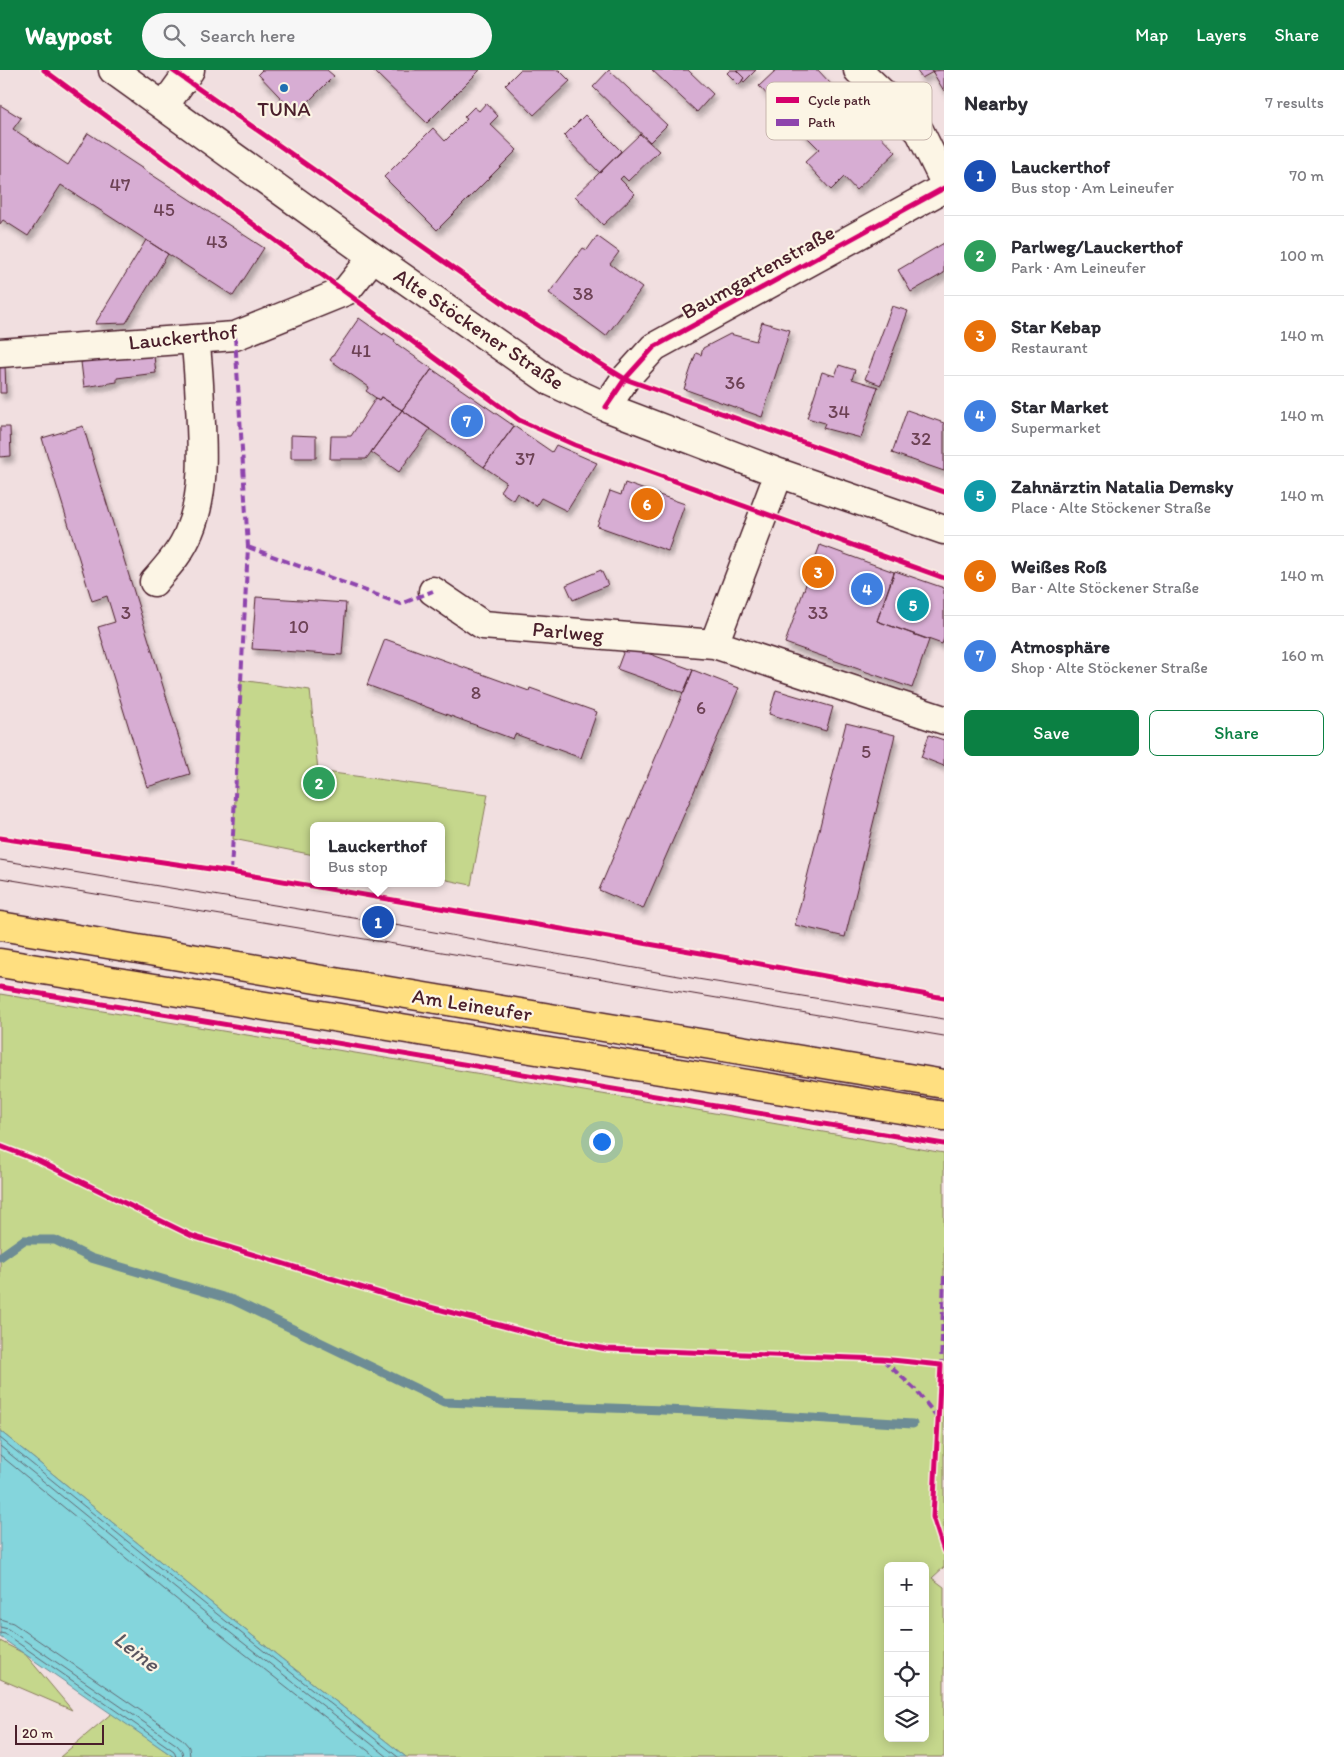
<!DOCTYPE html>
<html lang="en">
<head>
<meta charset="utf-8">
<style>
	body { margin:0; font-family:Itim,sans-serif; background:#f7f7f7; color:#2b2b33 }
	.controls { position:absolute; right:15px; bottom:15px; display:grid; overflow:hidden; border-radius:8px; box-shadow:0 2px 12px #0003 }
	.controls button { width:45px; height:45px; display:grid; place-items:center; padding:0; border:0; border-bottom:1px solid #e1e1e2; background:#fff; color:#2b2b33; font:25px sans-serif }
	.scale { position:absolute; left:15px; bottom:12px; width:89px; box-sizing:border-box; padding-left:5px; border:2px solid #4a1f2b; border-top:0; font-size:14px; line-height:18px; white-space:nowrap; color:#4a1f2b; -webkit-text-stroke:4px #fcf5e5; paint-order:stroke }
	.you { position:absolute; left:601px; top:1071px; width:18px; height:18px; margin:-12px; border:4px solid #fff; border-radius:50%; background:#1a73e8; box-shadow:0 0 0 8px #1a73e833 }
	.badge { display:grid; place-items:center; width:32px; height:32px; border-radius:50%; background:#0b8043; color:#fff; font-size:16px; font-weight:700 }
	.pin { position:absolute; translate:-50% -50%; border:2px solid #fff; box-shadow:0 1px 5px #0006 }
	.popup { position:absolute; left:310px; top:752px; width:135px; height:65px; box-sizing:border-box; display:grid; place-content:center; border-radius:8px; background:#fff; filter:drop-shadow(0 1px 4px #0005); font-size:16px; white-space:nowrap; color:#7c7c81 }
	.popup b { font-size:19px; color:#2b2b33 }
	.popup::after { content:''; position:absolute; left:50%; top:100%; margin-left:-10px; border:10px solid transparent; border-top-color:#fff }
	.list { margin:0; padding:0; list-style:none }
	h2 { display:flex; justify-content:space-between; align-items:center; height:65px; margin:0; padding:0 20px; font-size:21px }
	h2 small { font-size:16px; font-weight:400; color:#7c7c81 }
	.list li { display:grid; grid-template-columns:32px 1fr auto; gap:15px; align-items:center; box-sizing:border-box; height:80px; padding:0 20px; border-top:1px solid #e1e1e2 }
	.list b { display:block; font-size:19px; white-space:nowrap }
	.list p { margin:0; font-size:16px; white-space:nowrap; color:#7c7c81 }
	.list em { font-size:16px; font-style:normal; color:#7c7c81 }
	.actions { display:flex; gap:10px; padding:15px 20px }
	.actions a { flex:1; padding:11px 0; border:1px solid #0b8043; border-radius:8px; text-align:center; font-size:18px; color:#0b8043 }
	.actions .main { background:#0b8043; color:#fff }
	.icon { flex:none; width:28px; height:28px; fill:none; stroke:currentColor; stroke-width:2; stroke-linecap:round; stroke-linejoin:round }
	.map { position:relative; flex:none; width:944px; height:1687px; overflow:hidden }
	header { display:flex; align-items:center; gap:30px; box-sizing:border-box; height:70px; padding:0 25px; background:#0b8043; color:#fff }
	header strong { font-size:24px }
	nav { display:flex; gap:28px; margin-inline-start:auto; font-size:18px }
	.search { width:350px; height:45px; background:#f7f7f7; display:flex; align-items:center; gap:12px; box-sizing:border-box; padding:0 18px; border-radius:28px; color:#7c7c81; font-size:19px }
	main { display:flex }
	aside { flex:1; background:#fff }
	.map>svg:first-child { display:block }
	.green { fill:#c5d78c; stroke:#887b5c; fill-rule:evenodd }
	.water { fill:#84d5dc; stroke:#6d8c95 }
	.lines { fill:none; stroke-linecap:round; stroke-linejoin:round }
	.shore { stroke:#616872; stroke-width:1 }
	.stream { stroke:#6d8c95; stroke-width:9 }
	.building { fill:#d7add3; stroke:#4a1f2b; filter:url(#shadow) }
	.minor-casing { stroke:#4a1f2b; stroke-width:31 }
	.major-casing { stroke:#4a1f2b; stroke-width:31 }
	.minor { stroke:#fcf5e5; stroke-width:28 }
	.major { stroke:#ffdf80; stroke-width:28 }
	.tram { stroke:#4a1f2b; stroke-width:1 }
	.quiet { stroke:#8e44ad; stroke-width:4; stroke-dasharray:8 4; stroke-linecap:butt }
	.cycleway-casing { stroke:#fcf5e5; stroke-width:8 }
	.cycleway { stroke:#d6006c; stroke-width:5 }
	.poi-dot { fill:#1f6fb2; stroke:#fcf5e5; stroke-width:2 }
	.labels { text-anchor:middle; stroke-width:4.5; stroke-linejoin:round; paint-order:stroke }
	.number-label { font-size:19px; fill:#6d4255 }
	.poi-label { font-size:21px; fill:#4a1f2b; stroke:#fcf5e5 }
	.street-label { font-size:21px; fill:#4a1f2b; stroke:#fcf5e5 }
	.water-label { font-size:22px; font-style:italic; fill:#5b5660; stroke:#fcf5e5 }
	.key { fill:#fcf5e5; stroke:#c7b5ad; stroke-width:1 }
	.key-label { font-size:14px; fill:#4a1f2b }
</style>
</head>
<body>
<header>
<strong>Waypost</strong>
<div class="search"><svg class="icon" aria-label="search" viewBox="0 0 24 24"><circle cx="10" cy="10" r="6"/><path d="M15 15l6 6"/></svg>Search here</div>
<nav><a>Map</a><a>Layers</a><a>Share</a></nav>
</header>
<main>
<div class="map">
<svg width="944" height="1687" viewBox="0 0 944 1687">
	<defs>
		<filter id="shadow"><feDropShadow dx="3" dy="5.5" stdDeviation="2.5" flood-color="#0004"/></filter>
	</defs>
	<rect width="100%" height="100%" fill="#f1dfe0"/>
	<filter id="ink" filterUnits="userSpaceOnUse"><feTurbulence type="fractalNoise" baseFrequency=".02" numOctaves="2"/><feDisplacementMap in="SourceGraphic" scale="10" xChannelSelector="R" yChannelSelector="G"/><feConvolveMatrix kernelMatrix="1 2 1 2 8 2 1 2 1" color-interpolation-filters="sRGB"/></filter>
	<g filter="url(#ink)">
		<!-- green -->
		<path class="green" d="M241,610L310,620L318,701L488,724L471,815L442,809V756H314V785L233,769Z
			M0,924L668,1035L944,1083V1497L932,1508L944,1517V1687H406L220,1540L0,1361ZM888,1496H925V1668H888Z
			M0,1571L25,1584L72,1640L0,1609Z
			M112,1643L174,1687H60Z"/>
		<!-- water -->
		<path class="water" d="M0,1361L220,1540L406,1687H174L0,1567Z"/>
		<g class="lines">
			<!-- shore -->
			<path class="shore" d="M0,1368L217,1544L398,1687
				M0,1376L213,1549L388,1687
				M0,1385L208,1555L376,1687
				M0,1549L13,1553L182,1669L189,1677L190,1687
				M0,1557L8,1559L177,1675L182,1681L183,1687
				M0,1563L5,1564L174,1681L176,1687"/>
			<!-- stream -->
			<path class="stream" d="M0,1187L24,1170H55L91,1188L233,1230L444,1332L691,1341L913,1354"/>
		</g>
		<!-- building -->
		<path class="building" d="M262,0H327L334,6L296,44L258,4Z
			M373,0H480L427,53Z
			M520,0H559L570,11L534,45L505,15Z
			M609,0L667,55L650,72L593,17Z
			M652,0H688L713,24L697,42Z
			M730,0H736L744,8L739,15L727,3Z
			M736,0H756L744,12L742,10L744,8Z
			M776,0H818L843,27L804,64L759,16Z
			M916,0H933V2L922,8Z
			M944,0V21L932,1Z
			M843,27L896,82L856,120L844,107L831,120L805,92L819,79L804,64Z
			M486,33L498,46L490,54L517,80L437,160L384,107L433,58L445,71L467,49L464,47L474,37L479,41Z
			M0,35L21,48L13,59L68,95L88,63L264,178L233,226L61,115L28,166L3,150L0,154Z
			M585,45L621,81L600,103L564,66Z
			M640,64L659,81L628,111L623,106L620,109L635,124L603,155L575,126Z
			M597,166L619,182L610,194L642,218L606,266L549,223L583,178L587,180Z
			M146,170L168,184L126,253L95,254Z
			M944,173V203L911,222L898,200Z
			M892,236L908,241L881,315L865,309Z
			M359,248L383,265L384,263L395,270L394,272L432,299L402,340L381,327L379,330L366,321L369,317L330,290Z
			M762,252L790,260L762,347L684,319L696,283L701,285L703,278L730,264L756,271Z
			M153,278L156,303L117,308V312L84,317L81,292L117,287Z
			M0,294H5L6,323H0Z
			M839,295L855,300L852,309L878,317L861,368L823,358L825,353L807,348L822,302L835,306Z
			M432,299L514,356L484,397L402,340Z
			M381,327L402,340L366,389H330L331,366H351L376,328L379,330Z
			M402,340L430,359L399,402L371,382Z
			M907,340L944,353V401L892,383Z
			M83,356L190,704L147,717L98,557L115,552L107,526L92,531L42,368Z
			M514,356L552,382L556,375L597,393L567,441L541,428L536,436L517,423L513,430L500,421L506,412L484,397Z
			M0,357H10L11,386L0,387Z
			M291,365L316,366V388H291Z
			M625,413L685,434L668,481L597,456L610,421L621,425Z
			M820,475L894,502L877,551L929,570L912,618L785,573Z
			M601,500L608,515L573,530L566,515Z
			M895,501L944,518V568L942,574L877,551Z
			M256,527L346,533L342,585L252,579Z
			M385,569L529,621L530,618L597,642L581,688L515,664L513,669L367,615Z
			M626,575L693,600L684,623L617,599Z
			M693,600L739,618L643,839L599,820Z
			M776,620L833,637L826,661L769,644Z
			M846,653L895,665L845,867L795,855Z
			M929,665L944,670V696L921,687Z"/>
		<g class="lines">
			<defs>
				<path id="minor" d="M113,0L373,187L552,312L606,337L779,403L944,460
					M858,0L900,40L920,62L944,111
					M164,36L190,0
					M0,283L235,266L346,221L373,187
					M606,337L625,309L654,277L944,118
					M154,512C167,497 182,481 189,462C206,422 202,376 200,334C199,312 198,290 195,269
					M433,521L483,555L714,574L779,403
					M714,574L944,650"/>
				<path id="major" d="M0,856L944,1014
					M0,893L944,1046"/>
			</defs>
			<!-- minor casing -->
			<use href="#minor" class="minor-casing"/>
			<!-- major casing -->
			<use href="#major" class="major-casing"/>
			<!-- minor -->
			<use href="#minor" class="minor"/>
			<!-- major -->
			<use href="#major" class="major"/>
			<!-- tram -->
			<path class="tram" d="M0,790L378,852L679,906L944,949
				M0,808L944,966"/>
			<!-- quiet -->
			<path class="quiet" d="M248,477L401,534L433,521
				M231,802L248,477L235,266
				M883,1290L915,1319L938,1348
				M941,1298L944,1206"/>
			<defs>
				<path id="cycleway" d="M44,0L519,350L575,375L944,508
					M172,0L513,240L625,309L944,422
					M606,337L625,309L654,277L944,118
					M0,768L231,802L701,883L944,928
					M0,917L944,1074
					M0,1076L39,1091L192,1166L403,1230L553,1269L606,1279L882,1289L941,1295L933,1447L944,1481"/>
			</defs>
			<!-- cycleway casing -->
			<use href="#cycleway" class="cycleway-casing"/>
			<!-- cycleway -->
			<use href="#cycleway" class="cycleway"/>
		</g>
	</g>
	<!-- markers -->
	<circle class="poi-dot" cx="284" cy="18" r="5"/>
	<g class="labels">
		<!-- number labels -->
		<g class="number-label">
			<text x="120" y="121">47</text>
			<text x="164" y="146">45</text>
			<text x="217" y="178">43</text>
			<text x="583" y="230">38</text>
			<text x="361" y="287">41</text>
			<text x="735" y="319">36</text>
			<text x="839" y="348">34</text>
			<text x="921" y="375">32</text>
			<text x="525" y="395">37</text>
			<text x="126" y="549">3</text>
			<text x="818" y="549">33</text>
			<text x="299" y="563">10</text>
			<text x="476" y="629">8</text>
			<text x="701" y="644">6</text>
			<text x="866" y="688">5</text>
		</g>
		<!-- poi labels -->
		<g class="poi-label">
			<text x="284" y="46">TUNA</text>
		</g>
		<!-- street labels -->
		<g class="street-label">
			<text transform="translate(758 202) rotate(-29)" y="7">Baumgartenstraße</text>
			<text transform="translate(479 259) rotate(34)" y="7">Alte Stöckener Straße</text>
			<text transform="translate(183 267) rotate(-6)" y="7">Lauckerthof</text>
			<text transform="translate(568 562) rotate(5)" y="7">Parlweg</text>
			<text transform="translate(472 935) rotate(9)" y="7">Am Leineufer</text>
		</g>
		<!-- water labels -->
		<g class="water-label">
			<text transform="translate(137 1581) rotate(38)" y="8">Leine</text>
		</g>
	</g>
	<!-- legend -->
	<rect x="766" y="12" width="166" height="58" rx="8" class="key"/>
	<rect x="776" y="27" width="23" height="6" fill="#d6006c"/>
	<rect x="776" y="49" width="23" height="7" fill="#8e44ad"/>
	<g class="key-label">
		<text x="808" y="35">Cycle path</text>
		<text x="808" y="57">Path</text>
	</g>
</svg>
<div class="controls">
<button>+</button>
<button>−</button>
<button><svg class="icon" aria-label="locate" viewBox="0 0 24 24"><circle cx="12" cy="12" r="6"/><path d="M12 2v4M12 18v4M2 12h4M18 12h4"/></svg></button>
<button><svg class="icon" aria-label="layers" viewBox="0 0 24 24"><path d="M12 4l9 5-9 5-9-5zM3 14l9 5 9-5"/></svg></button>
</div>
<div class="scale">20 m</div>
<div class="you"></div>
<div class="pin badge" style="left:378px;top:852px;background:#1a4fb4">1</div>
<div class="popup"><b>Lauckerthof</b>Bus stop</div>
<div class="pin badge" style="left:319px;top:713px;background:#2e9e5b">2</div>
<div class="pin badge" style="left:818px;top:502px;background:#e8710a">3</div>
<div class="pin badge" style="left:867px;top:519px;background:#3f7fe0">4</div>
<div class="pin badge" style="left:913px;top:535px;background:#0f9aa8">5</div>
<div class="pin badge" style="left:647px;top:434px;background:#e8710a">6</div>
<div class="pin badge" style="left:467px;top:351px;background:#3f7fe0">7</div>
</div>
<aside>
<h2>Nearby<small>7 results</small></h2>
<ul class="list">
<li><span class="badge" style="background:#1a4fb4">1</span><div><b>Lauckerthof</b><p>Bus stop · Am Leineufer</p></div><em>70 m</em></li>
<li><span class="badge" style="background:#2e9e5b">2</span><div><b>Parlweg/Lauckerthof</b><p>Park · Am Leineufer</p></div><em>100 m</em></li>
<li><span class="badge" style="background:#e8710a">3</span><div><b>Star Kebap</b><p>Restaurant</p></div><em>140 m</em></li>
<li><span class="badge" style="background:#3f7fe0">4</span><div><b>Star Market</b><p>Supermarket</p></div><em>140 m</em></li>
<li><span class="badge" style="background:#0f9aa8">5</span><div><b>Zahnärztin Natalia Demsky</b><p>Place · Alte Stöckener Straße</p></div><em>140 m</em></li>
<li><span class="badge" style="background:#e8710a">6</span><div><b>Weißes Roß</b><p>Bar · Alte Stöckener Straße</p></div><em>140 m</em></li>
<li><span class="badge" style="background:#3f7fe0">7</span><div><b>Atmosphäre</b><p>Shop · Alte Stöckener Straße</p></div><em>160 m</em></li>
</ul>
<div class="actions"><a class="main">Save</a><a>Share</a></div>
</aside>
</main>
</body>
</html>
